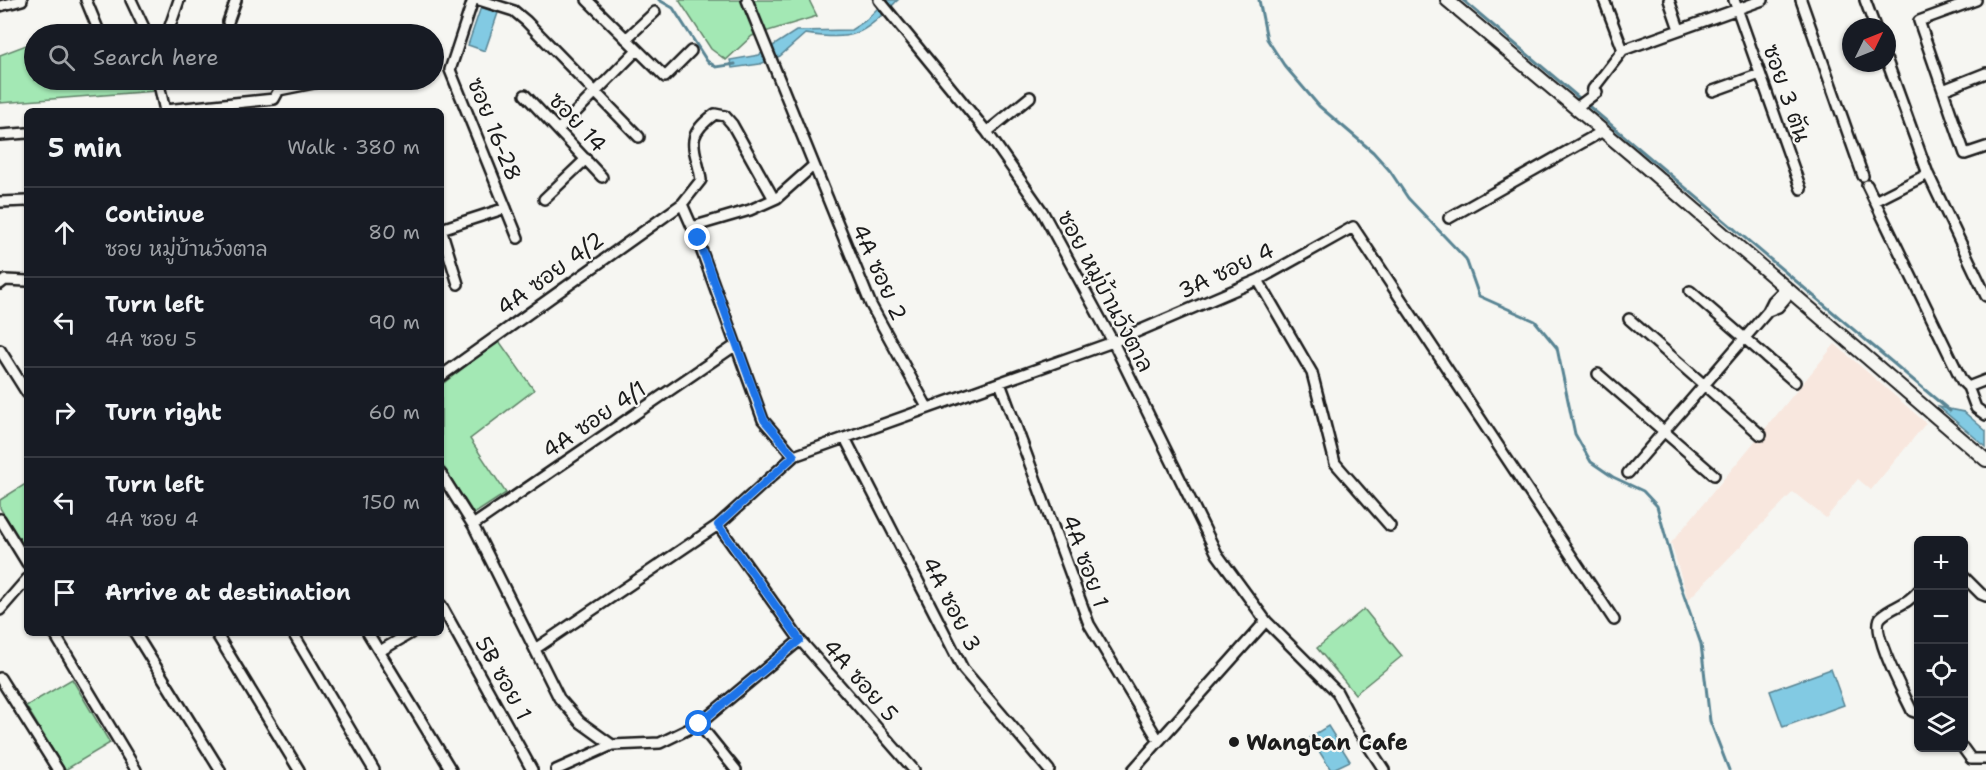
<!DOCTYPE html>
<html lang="en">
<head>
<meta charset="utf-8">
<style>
	body { margin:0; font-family:"Shantell Sans","Playpen Sans Thai",sans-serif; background:#242831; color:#f1f3f6 }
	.controls { position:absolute; right:18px; bottom:18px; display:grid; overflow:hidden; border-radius:9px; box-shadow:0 2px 4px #0004 }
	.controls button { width:54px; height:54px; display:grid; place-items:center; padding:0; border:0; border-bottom:2px solid #363941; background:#171b24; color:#f1f3f6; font:30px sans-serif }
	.compass { position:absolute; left:1842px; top:18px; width:54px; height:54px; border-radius:50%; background:#171b24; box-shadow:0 2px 4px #0004; rotate:47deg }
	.stop { position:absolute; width:18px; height:18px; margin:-14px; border:4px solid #1a73e8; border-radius:50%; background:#fff }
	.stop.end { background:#1a73e8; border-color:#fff; box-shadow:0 2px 6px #0008 }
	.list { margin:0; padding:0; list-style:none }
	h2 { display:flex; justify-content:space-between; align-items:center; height:78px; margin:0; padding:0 24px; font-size:26px }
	h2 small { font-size:20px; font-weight:400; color:#9ea1a6 }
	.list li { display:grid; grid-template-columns:39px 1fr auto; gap:18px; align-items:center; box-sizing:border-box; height:90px; padding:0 24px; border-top:2px solid #363941 }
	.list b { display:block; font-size:22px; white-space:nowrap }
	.list p { margin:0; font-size:20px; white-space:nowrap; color:#9ea1a6 }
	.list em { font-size:20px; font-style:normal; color:#9ea1a6 }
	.icon { flex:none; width:33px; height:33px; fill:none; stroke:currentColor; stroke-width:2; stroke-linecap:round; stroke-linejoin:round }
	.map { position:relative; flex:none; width:1986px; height:770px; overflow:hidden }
	.search { position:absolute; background:#171b24; box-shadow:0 2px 4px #0004; left:24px; top:24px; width:420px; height:66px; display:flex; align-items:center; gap:15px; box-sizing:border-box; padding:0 21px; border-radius:33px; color:#9ea1a6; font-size:22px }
	.panel { position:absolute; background:#171b24; box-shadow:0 2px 4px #0004; left:24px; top:108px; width:420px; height:528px; border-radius:9px }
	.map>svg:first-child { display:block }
	.built { fill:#f8e7de }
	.green { fill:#a3e8b4; stroke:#608268; stroke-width:1.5 }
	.water { fill:#82cae3; stroke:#598493; stroke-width:1.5 }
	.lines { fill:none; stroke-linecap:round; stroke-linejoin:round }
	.stream { stroke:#598493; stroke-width:3 }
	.street-casing { stroke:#1c1c1c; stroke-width:14 }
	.secondary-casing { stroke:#1c1c1c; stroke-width:16 }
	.street { stroke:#f6f6f2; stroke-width:9 }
	.secondary { stroke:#f6f6f2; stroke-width:12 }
	.route { stroke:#1a73e8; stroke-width:8 }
	.poi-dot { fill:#1c1c1c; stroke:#f6f6f2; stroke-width:2 }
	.labels { text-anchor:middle; stroke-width:4.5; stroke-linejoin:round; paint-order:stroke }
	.street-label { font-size:22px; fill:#1c1c1c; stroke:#f6f6f2 }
	.poi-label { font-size:22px; font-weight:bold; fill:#1c1c1c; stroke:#f6f6f2; text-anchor:start }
</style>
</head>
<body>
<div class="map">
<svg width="1986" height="770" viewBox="0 0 1986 770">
	<rect width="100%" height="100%" fill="#f6f6f2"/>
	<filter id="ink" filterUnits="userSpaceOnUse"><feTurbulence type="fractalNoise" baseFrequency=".0167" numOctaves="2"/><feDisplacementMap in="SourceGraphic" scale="12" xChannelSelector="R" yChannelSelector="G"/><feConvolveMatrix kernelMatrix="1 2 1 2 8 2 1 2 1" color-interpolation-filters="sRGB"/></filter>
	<g filter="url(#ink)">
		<!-- built -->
		<path class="built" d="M1835,344L1926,423L1871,490L1858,479L1826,518L1793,492L1688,600L1671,543Z"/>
		<!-- green -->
		<path class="green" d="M679,0H809L817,16L752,36L726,60L711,49Z
			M34,42V80H154L155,91L0,103V55Z
			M499,341L534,390L470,439L506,493L474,514L441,463V385Z
			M27,483V551L0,508V500Z
			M1364,609L1402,656L1355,694L1317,648Z
			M72,679L110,743L65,770L26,706Z"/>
		<!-- water -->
		<path class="water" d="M886,0H898C861,35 857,41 805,34L780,56L760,64L732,68L730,60L759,55L796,31L851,30L865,21Z
			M481,7L498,13L485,51L468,45Z
			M1939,407L1964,412L1986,431V447Z
			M1831,669L1844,705L1783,727L1770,691Z
			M1328,726L1350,761L1331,770L1310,737Z"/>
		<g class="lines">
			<!-- stream -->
			<path class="stream" d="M659,0L673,8L707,61L716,67L735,64
				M1259,0L1267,39L1284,65L1319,106L1373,152L1390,171L1408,198L1466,259L1479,296L1535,321L1557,348L1575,434L1591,462L1613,477L1643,491L1657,506L1674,567L1701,644L1710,721L1729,770
				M1463,0L1950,411"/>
			<defs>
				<path id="street" d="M86,0L100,34
					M131,0L147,34
					M473,0L450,70L518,238
					M479,0L514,11L526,21L639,137
					M587,0L665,77L691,51
					M747,0L871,305L927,407
					M879,0L987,132L1042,211L1113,342L1217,554L1266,621L1337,692L1354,724L1384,770
					M1604,0L1623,50
					M1669,0L1679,29
					M1734,0L1801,189
					M1801,0L1863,176
					M1865,0L1875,27
					M1976,0L1919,21L1965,154L1986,147
					M0,6L22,0
					M228,22L236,0
					M169,29L179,0
					M626,39L655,12
					M1887,61L1928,174L1986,296
					M158,80L165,111
					M1943,90L1986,73
					M1713,91L1760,74
					M525,95L602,177
					M1592,95L1593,89L1623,50L1763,0
					M1576,108L1597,92
					M165,110L274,99L279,90L329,80
					M558,130L637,50
					M987,132L1030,97
					M0,135L27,133
					M1867,185L1962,381L1968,387L1986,380
					M544,199L586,159
					M1875,201L1928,174
					M0,202L27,201
					M682,204L697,238L763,420L794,456
					M1449,218L1603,131
					M692,227L750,210L777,198L814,165
					M441,229L506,208
					M441,229L458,284
					M1258,280L1312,373L1335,463L1390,526
					M0,284L5,280L27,281
					M1690,291L1795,382
					M1768,311L1778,307L1790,293
					M1629,319L1761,435
					M0,350L27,393
					M1598,374L1714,475
					M441,376L682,204L701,180C697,149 681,138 715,114L725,116L732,124L774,199
					M1000,383L1089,624L1159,741
					M1968,387L1976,408L1986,415
					M845,438L963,669L1049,770
					M1628,473L1768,311L1773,301L1785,289
					M441,474L473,525L559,698L580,722L612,745
					M0,519L27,563
					M473,525L736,345
					M718,525L800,640L914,770
					M1964,577L1981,594L1986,596
					M1918,591C1906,606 1892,606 1881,617C1869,629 1905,696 1912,711L1918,713
					M441,605L532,770
					M0,610L27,579
					M54,633L136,770
					M135,633L220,770
					M216,633L299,770
					M293,633L374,770
					M368,633L451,770
					M535,649L718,525L794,456L1113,342L1258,280L1353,227L1614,620
					M380,651L411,633
					M0,678L58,770
					M699,724L736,770
					M1963,748L1971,759H1986
					M556,770L612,745L660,743L699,724L800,640
					M1133,770L1266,621"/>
				<path id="secondary" d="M1447,0L1634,157L1986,460"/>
			</defs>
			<!-- street casing -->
			<use href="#street" class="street-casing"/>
			<!-- secondary casing -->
			<use href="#secondary" class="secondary-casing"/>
			<!-- street -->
			<use href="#street" class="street"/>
			<!-- secondary -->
			<use href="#secondary" class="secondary"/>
		</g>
	</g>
	<g class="lines" filter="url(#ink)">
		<!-- route -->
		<path class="route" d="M698,238L764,420L794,456L718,525L800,640L699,724"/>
	</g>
	<!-- markers -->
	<circle class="poi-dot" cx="1234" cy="742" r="6"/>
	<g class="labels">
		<!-- street labels -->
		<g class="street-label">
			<text transform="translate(1787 93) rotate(71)" y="8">ซอย 3 ตัน</text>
			<text transform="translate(578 122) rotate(47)" y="8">ซอย 14</text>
			<text transform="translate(495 129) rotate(68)" y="8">ซอย 16-28</text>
			<text transform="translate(1226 270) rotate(-25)" y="8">3A ซอย 4</text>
			<text transform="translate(880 272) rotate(66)" y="8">4A ซอย 2</text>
			<text transform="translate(550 273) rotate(-36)" y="8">4A ซอย 4/2</text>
			<text transform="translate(1106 291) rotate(62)" y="8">ซอย หมู่บ้านวังตาล</text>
			<text transform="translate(594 419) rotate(-34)" y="8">4A ซอย 4/1</text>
			<text transform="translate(1086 561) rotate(70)" y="8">4A ซอย 1</text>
			<text transform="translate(952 604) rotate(63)" y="8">4A ซอย 3</text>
			<text transform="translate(504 678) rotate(61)" y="8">5B ซอย 1</text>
			<text transform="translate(861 680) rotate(49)" y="8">4A ซอย 5</text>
		</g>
		<!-- poi labels -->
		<g class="poi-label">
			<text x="1246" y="750">Wangtan Cafe</text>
		</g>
	</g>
</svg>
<div class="controls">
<button>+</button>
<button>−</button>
<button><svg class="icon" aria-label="locate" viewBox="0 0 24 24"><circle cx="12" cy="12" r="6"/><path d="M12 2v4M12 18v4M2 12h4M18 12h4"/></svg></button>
<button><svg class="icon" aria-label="layers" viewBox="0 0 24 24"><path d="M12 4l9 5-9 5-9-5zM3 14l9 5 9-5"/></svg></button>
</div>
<svg class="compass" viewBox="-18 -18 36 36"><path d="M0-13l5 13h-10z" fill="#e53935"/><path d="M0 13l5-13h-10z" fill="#9ea1a6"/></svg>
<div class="stop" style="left:699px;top:724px"></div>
<div class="stop end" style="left:698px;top:238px"></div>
<div class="search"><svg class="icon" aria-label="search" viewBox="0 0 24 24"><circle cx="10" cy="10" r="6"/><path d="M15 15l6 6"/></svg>Search here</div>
<section class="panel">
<h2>5 min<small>Walk · 380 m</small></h2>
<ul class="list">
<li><svg class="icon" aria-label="ahead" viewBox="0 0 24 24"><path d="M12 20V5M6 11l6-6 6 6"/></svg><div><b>Continue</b><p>ซอย หมู่บ้านวังตาล</p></div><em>80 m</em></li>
<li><svg class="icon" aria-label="left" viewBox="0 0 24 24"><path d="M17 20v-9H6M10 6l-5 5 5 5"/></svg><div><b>Turn left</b><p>4A ซอย 5</p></div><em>90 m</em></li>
<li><svg class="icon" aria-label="right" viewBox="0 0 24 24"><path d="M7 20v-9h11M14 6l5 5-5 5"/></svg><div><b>Turn right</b></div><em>60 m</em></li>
<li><svg class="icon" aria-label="left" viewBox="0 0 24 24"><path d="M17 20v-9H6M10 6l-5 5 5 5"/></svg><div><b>Turn left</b><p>4A ซอย 4</p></div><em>150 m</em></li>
<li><svg class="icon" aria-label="arrive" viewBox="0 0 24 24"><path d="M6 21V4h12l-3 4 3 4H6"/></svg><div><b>Arrive at destination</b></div></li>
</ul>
</section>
</div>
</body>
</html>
